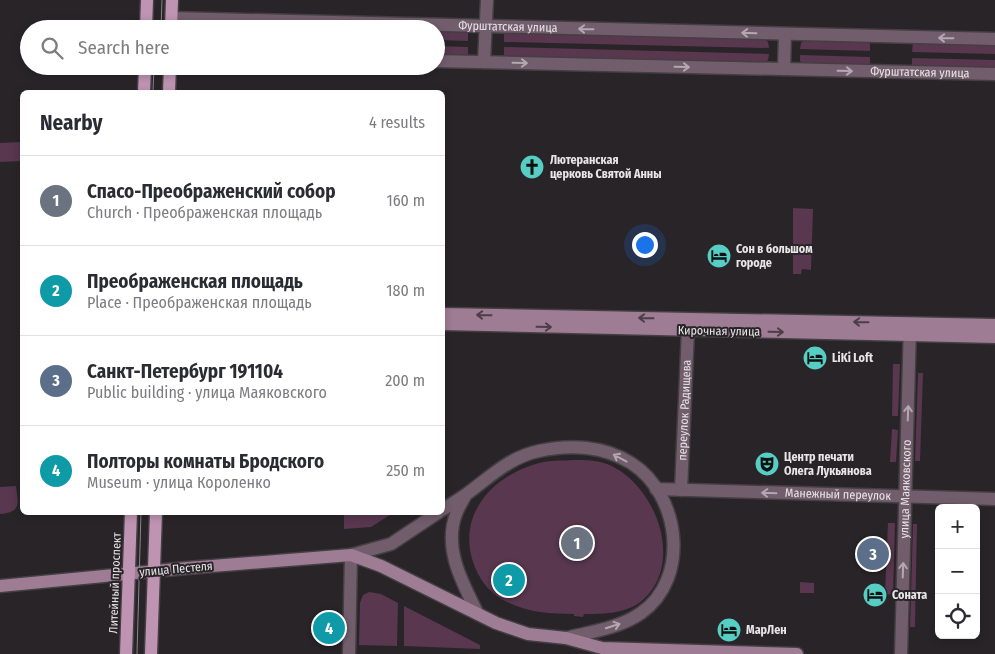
<!DOCTYPE html>
<html lang="en">
<head>
<meta charset="utf-8">
<style>
	body { margin:0; font-family:"Fira Sans Condensed",sans-serif; background:#f2f2f3; color:#2b2b33 }
	.controls { position:absolute; right:15px; bottom:15px; display:grid; overflow:hidden; border-radius:8px; box-shadow:0 2px 8px #0003 }
	.controls button { width:45px; height:45px; display:grid; place-items:center; padding:0; border:0; border-bottom:1px solid #e1e1e2; background:#fff; color:#2b2b33; font:25px sans-serif }
	.you { position:absolute; left:644px; top:244px; width:18px; height:18px; margin:-12px; border:4px solid #fff; border-radius:50%; background:#1a73e8; box-shadow:0 0 0 8px #1a73e833 }
	.badge { display:grid; place-items:center; width:32px; height:32px; border-radius:50%; background:#ea580c; color:#fff; font-size:16px; font-weight:700 }
	.pin { position:absolute; translate:-50% -50%; border:2px solid #fff; box-shadow:0 1px 5px #0006 }
	.list { margin:0; padding:0; list-style:none }
	h2 { display:flex; justify-content:space-between; align-items:center; height:65px; margin:0; padding:0 20px; font-size:21px }
	h2 small { font-size:16px; font-weight:400; color:#7c7c81 }
	.list li { display:grid; grid-template-columns:32px 1fr auto; gap:15px; align-items:center; box-sizing:border-box; height:90px; padding:0 20px; border-top:1px solid #e1e1e2 }
	.list b { display:block; font-size:19px; white-space:nowrap }
	.list p { margin:0; font-size:16px; white-space:nowrap; color:#7c7c81 }
	.list em { font-size:16px; font-style:normal; color:#7c7c81 }
	.icon { flex:none; width:28px; height:28px; fill:none; stroke:currentColor; stroke-width:2; stroke-linecap:round; stroke-linejoin:round }
	.map { position:relative; flex:none; width:995px; height:654px; overflow:hidden }
	.search { position:absolute; background:#fff; box-shadow:0 2px 8px #0003; left:20px; top:20px; width:425px; height:55px; display:flex; align-items:center; gap:12px; box-sizing:border-box; padding:0 18px; border-radius:28px; color:#7c7c81; font-size:19px }
	.panel { position:absolute; background:#fff; box-shadow:0 2px 8px #0003; left:20px; top:90px; width:425px; height:425px; border-radius:8px }
	.map>svg:first-child { display:block }
	.green { fill:#58374f }
	.lines { fill:none; stroke-linecap:round; stroke-linejoin:round }
	.street-casing { stroke:#443f43; stroke-width:15 }
	.secondary-casing { stroke:#443f43; stroke-width:15 }
	.primary-casing { stroke:#443f43; stroke-width:15 }
	.street { stroke:#725d6c; stroke-width:12 }
	.secondary { stroke:#9e7c94; stroke-width:12 }
	.primary { stroke:#bf94b2; stroke-width:12 }
	.tram { stroke:#898588; stroke-width:1 }
	.oneway { stroke:#b3a8b0 }
	.oneway2 { stroke:#4c3e48 }
	.labels { text-anchor:middle; stroke-width:4; stroke-linejoin:round; paint-order:stroke }
	.street-label { font-size:12px; fill:#e8e5e7; stroke:#292428 }
	.poi-label { font-size:12px; font-weight:bold; fill:#e8e5e7; stroke:#292428; text-anchor:start }
</style>
</head>
<body>
<div class="map">
<svg width="995" height="654" viewBox="0 0 995 654">
	<rect width="100%" height="100%" fill="#292428"/>
	<!-- green -->
	<path class="green" d="M196,24L387,29H196Z
		M436,30L468,31V41L436,40Z
		M504,32L765,39L768,42L769,48L504,42Z
		M804,40L870,41V51L800,49L801,43Z
		M913,42L995,44V54L912,52Z
		M436,46L468,47V56H436Z
		M504,47L769,54L768,60L765,63L504,57Z
		M800,55L870,57V67L804,64L800,61Z
		M912,58L995,60V69L912,67Z
		M22,142V161L0,162V143Z
		M793,208L813,209L811,270L802,269L801,274H793Z
		M893,364H900L898,416H892Z
		M918,373H923L920,461H915Z
		M892,429L898,430L896,462H890Z
		M574,460C585,460 597,460 607,464C657,484 687,567 639,603C623,614 602,614 584,614L583,617L574,616V614C549,614 525,612 503,600C488,592 478,577 473,562C457,513 494,475 539,463C550,460 562,461 574,460Z
		M16,486C18,504 22,512 0,514V487Z
		M344,513V512L393,513L371,527L344,529Z
		M888,523H895L893,595L885,594Z
		M913,524H917L915,627H910Z
		M800,582L814,583V593H800Z
		M369,592L381,594L398,603L397,646L359,645L360,603L363,595Z
		M404,606L480,645V649L404,646Z"/>
	<g class="lines">
		<defs>
			<g id="street">
				<path id="s1" d="M172,18L995,39"/>
				<path id="s2" d="M436,61L995,74"/>
				<path d="M484,62L487,0"/>
				<path d="M784,69L785,34"/>
				<path id="s3" d="M656,489L995,499"/>
				<path id="s4" d="M681,490L688,330"/>
				<path d="M465,496C462,502 458,508 456,514C443,549 463,584 478,614"/>
				<path d="M442,510C451,504 460,499 468,493C491,476 510,457 539,451C570,444 604,446 631,463C680,494 691,578 641,613C620,628 590,632 566,638"/>
				<path d="M349,654L351,555L391,544L439,512"/>
				<path id="s5" d="M901,654L910,325"/>
			</g>
			<path id="secondary" d="M442,314L995,325
				M442,324L995,337
				M0,586L187,568L351,555L381,566L496,623L528,634L566,638L602,648L797,654"/>
			<path id="primary" d="M146,29L147,0
				M171,29L172,0
				M144,92L145,66
				M169,92L170,66
				M126,654L131,512
				M151,654L156,512"/>
		</defs>
		<!-- street casing -->
		<use href="#street" class="street-casing"/>
		<!-- secondary casing -->
		<use href="#secondary" class="secondary-casing"/>
		<!-- primary casing -->
		<use href="#primary" class="primary-casing"/>
		<!-- street -->
		<use href="#street" class="street"/>
		<!-- secondary -->
		<use href="#secondary" class="secondary"/>
		<!-- primary -->
		<use href="#primary" class="primary"/>
		<!-- tram -->
		<path class="tram" d="M161,29L162,0
			M153,92L154,66
			M137,654L141,512"/>
	</g>
	<!-- one-way arrows -->
	<defs><path id="oneway-shaft" d="M-6 0H5M1.5-3L5.5 0L1.5 3" fill="none" stroke-width="1.6" stroke-linecap="round" stroke-linejoin="round" transform="scale(1.25)"/></defs>
	<g class="oneway">
		<use href="#oneway-shaft" transform="translate(586 29) rotate(-179)"/>
		<use href="#oneway-shaft" transform="translate(749 33) rotate(-178)"/>
		<use href="#oneway-shaft" transform="translate(946 38) rotate(-179)"/>
		<use href="#oneway-shaft" transform="translate(520 63) rotate(1)"/>
		<use href="#oneway-shaft" transform="translate(682 67) rotate(1)"/>
		<use href="#oneway-shaft" transform="translate(845 71) rotate(1)"/>
		<use href="#oneway-shaft" transform="translate(908 413) rotate(-88)"/>
		<use href="#oneway-shaft" transform="translate(620 458) rotate(-152)"/>
		<use href="#oneway-shaft" transform="translate(769 493) rotate(-178)"/>
		<use href="#oneway-shaft" transform="translate(903 570) rotate(-88)"/>
		<use href="#oneway-shaft" transform="translate(613 626) rotate(-18)"/>
	</g>
	<g class="oneway2">
		<use href="#oneway-shaft" transform="translate(484 315) rotate(-179)"/>
		<use href="#oneway-shaft" transform="translate(646 318) rotate(-179)"/>
		<use href="#oneway-shaft" transform="translate(861 322) rotate(-179)"/>
		<use href="#oneway-shaft" transform="translate(544 327) rotate(1)"/>
		<use href="#oneway-shaft" transform="translate(776 332) rotate(1)"/>
	</g>
	<!-- icons -->
	<defs>
		<symbol id="church-disc" viewBox="-11 -11 22 22"><circle r="9.5" fill="#56cec3" stroke="#292428"/><path d="M-1.2-6h2.4v3.5h3.3v2.4h-3.3V6h-2.4V-.1h-3.3v-2.4h3.3Z" fill="#111"/></symbol>
		<symbol id="hotel-disc" viewBox="-11 -11 22 22"><circle r="9.5" fill="#56cec3" stroke="#292428"/><path d="M-6-4.5h1.5V1H6V5H4.5V3h-9V5H-6ZM-4 0a1.8 1.8 0 1 1 3.6 0ZM.5 0V-2.5h3Q6-2.5 6 0Z" fill="#111"/></symbol>
		<symbol id="theatre-disc" viewBox="-11 -11 22 22"><circle r="9.5" fill="#56cec3" stroke="#292428"/><path d="M-5-5.5Q0-4 5-5.5V0Q5 5 0 6Q-5 5-5 0ZM-3.3-2.5H-1v1.5H-3.3ZM1-2.5H3.3v1.5H1ZM-2.8 1Q0 5.5 2.8 1Z" fill="#111"/></symbol>
	</defs>
	<g fill-rule="evenodd">
		<use href="#church-disc" x="518" y="153" width="28" height="28"/>
		<use href="#hotel-disc" x="705" y="242" width="28" height="28"/>
		<use href="#hotel-disc" x="801" y="344" width="28" height="28"/>
		<use href="#theatre-disc" x="753" y="450" width="28" height="28"/>
		<use href="#hotel-disc" x="861" y="581" width="28" height="28"/>
		<use href="#hotel-disc" x="715" y="616" width="28" height="28"/>
	</g>
	<g class="labels">
		<!-- street labels -->
		<g class="street-label">
			<text dy="4" stroke="none"><textPath href="#s1" startOffset="336">Фурштатская улица</textPath></text>
			<text dy="4" stroke="none"><textPath href="#s2" startOffset="484">Фурштатская улица</textPath></text>
			<text transform="translate(719 331) rotate(1)" y="4">Кирочная улица</text>
			<text dy="4" stroke="none"><textPath href="#s4" startOffset="80">переулок Радищева</textPath></text>
			<text dy="4" stroke="none"><textPath href="#s5" startOffset="165">улица Маяковского</textPath></text>
			<text dy="4" stroke="none"><textPath href="#s3" startOffset="182">Манежный переулок</textPath></text>
			<text transform="translate(176 569) rotate(-5)" y="4">улица Пестеля</text>
			<text transform="translate(115 583) rotate(-88)" y="4">Литейный проспект</text>
		</g>
		<!-- poi labels -->
		<g class="poi-label">
			<text x="550" y="164">Лютеранская<tspan x="550" dy="14">церковь Святой Анны</tspan></text>
			<text x="736" y="253">Сон в большом<tspan x="736" dy="14">городе</tspan></text>
			<text x="832" y="362">LiKi Loft</text>
			<text x="784" y="461">Центр печати<tspan x="784" dy="14">Олега Лукьянова</tspan></text>
			<text x="892" y="599">Соната</text>
			<text x="746" y="634">МарЛен</text>
		</g>
	</g>
</svg>
<div class="controls">
<button>+</button>
<button>−</button>
<button><svg class="icon" aria-label="locate" viewBox="0 0 24 24"><circle cx="12" cy="12" r="6"/><path d="M12 2v4M12 18v4M2 12h4M18 12h4"/></svg></button>
</div>
<div class="you"></div>
<div class="pin badge" style="left:577px;top:543px;background:#6b7280">1</div>
<div class="pin badge" style="left:509px;top:580px;background:#0f9aa8">2</div>
<div class="pin badge" style="left:873px;top:554px;background:#5c6f8a">3</div>
<div class="pin badge" style="left:329px;top:628px;background:#0f9aa8">4</div>
<div class="search"><svg class="icon" aria-label="search" viewBox="0 0 24 24"><circle cx="10" cy="10" r="6"/><path d="M15 15l6 6"/></svg>Search here</div>
<section class="panel">
<h2>Nearby<small>4 results</small></h2>
<ul class="list">
<li><span class="badge" style="background:#6b7280">1</span><div><b>Спасо-Преображенский собор</b><p>Church · Преображенская площадь</p></div><em>160 m</em></li>
<li><span class="badge" style="background:#0f9aa8">2</span><div><b>Преображенская площадь</b><p>Place · Преображенская площадь</p></div><em>180 m</em></li>
<li><span class="badge" style="background:#5c6f8a">3</span><div><b>Санкт-Петербург 191104</b><p>Public building · улица Маяковского</p></div><em>200 m</em></li>
<li><span class="badge" style="background:#0f9aa8">4</span><div><b>Полторы комнаты Бродского</b><p>Museum · улица Короленко</p></div><em>250 m</em></li>
</ul>
</section>
</div>
</body>
</html>
